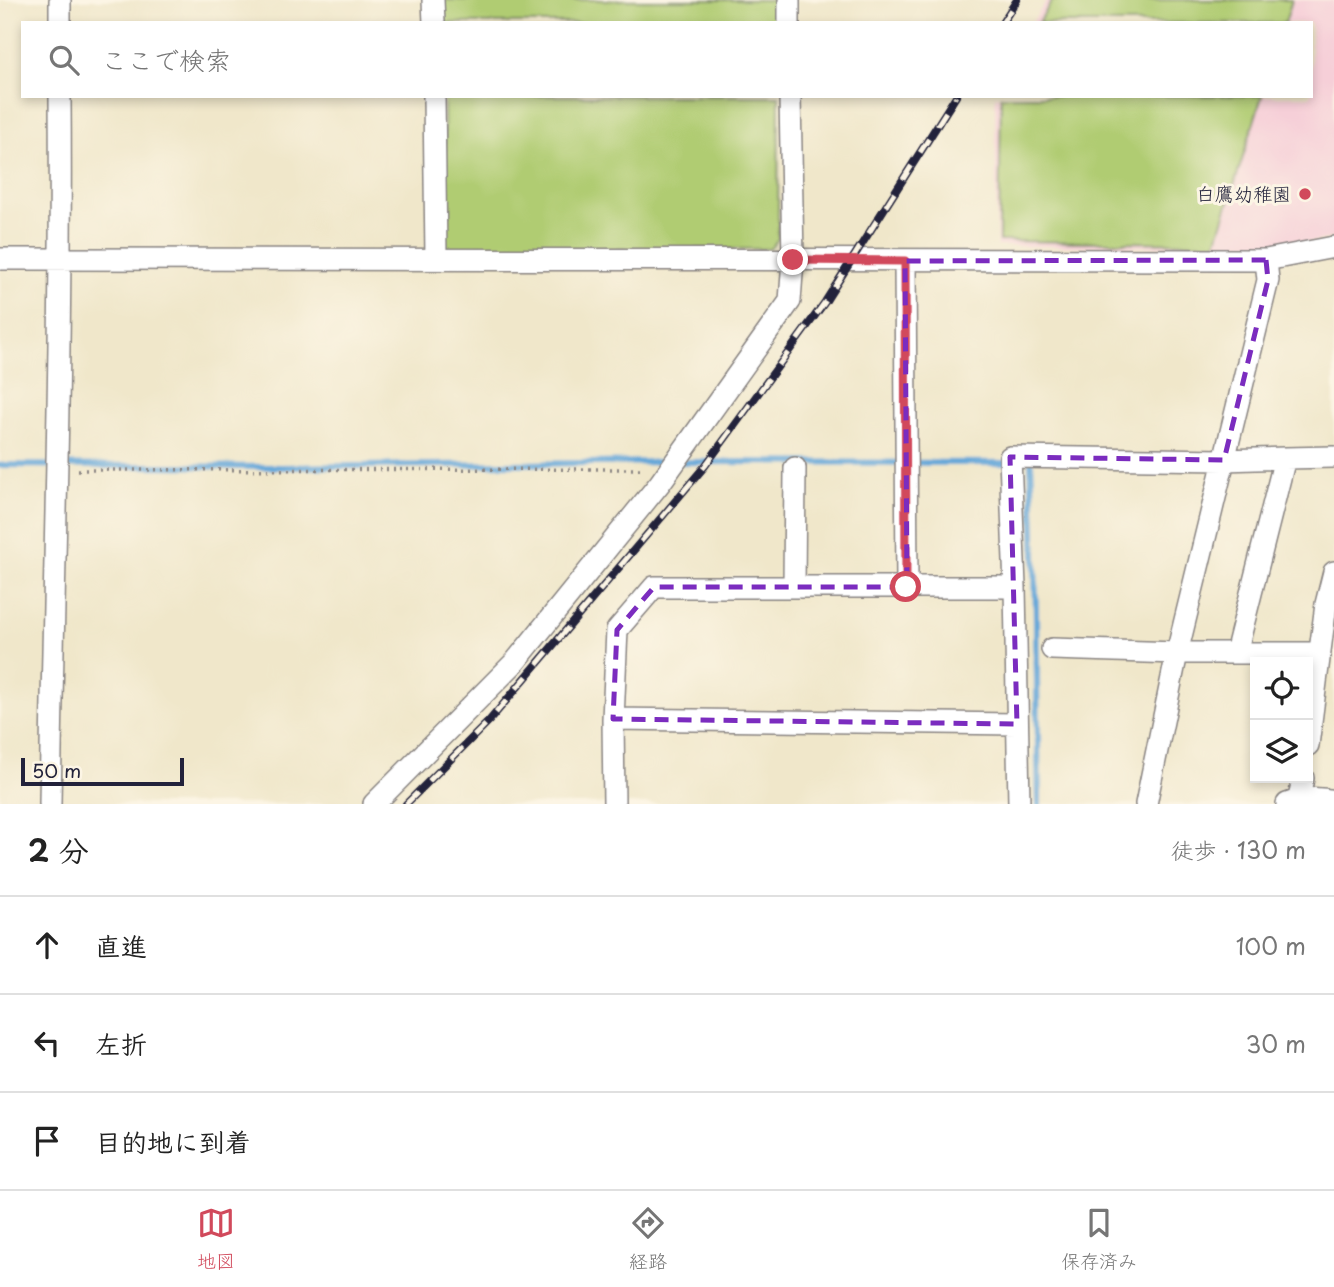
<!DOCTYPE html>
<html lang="ja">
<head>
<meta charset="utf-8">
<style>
	body { margin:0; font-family:"Playpen Sans","Klee One",sans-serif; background:#f6f6f6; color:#222 }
	.controls { position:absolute; right:21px; bottom:21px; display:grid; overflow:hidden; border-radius:0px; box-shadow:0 4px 10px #0003 }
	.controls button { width:63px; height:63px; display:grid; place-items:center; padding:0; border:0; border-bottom:2px solid #e0e0e0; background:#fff; color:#222; font:35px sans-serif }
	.scale { position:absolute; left:21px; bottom:18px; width:163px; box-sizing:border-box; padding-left:7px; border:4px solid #22223b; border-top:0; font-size:19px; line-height:24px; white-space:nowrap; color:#22223b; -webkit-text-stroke:5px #fcf5e5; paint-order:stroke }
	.stop { position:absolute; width:21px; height:21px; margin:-16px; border:5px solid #d1495b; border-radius:50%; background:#fff }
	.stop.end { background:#d1495b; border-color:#fff; box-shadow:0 2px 7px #0008 }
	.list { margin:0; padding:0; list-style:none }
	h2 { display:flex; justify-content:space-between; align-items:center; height:91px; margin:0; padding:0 28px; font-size:30px }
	h2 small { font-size:23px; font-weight:400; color:#767676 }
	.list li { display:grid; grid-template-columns:46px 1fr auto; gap:21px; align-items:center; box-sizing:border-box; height:98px; padding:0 28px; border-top:2px solid #e0e0e0 }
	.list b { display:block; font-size:26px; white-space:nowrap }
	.list em { font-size:23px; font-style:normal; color:#767676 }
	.icon { flex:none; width:38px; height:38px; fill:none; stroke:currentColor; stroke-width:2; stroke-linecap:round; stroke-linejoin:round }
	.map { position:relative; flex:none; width:1334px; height:804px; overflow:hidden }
	.search { position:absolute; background:#fff; box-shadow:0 4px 10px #0003; left:21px; right:21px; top:21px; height:77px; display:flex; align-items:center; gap:18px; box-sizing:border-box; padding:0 24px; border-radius:0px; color:#767676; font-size:26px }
	.sheet { height:385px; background:#fff }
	nav { display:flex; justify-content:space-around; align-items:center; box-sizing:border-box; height:98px; border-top:2px solid #e0e0e0; background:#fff; font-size:19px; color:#767676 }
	nav a { display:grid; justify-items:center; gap:4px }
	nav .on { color:#d1495b }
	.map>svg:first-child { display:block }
	.built { fill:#f6cfd8 }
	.green { fill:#b0cc72; stroke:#697756; stroke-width:2 }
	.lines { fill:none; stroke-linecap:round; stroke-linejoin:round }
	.stream { stroke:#65a7d9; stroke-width:6 }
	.minor-casing { stroke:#898482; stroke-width:24 }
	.path { stroke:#898482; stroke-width:3.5; stroke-dasharray:2 5; stroke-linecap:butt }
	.minor { stroke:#fff; stroke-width:21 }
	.rail-casing { stroke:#22223b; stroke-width:8 }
	.rail { stroke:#fcf5e5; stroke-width:5; stroke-dasharray:16; stroke-linecap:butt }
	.route { stroke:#d1495b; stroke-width:9 }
	.marked { fill:none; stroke:#7b2cbf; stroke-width:5; stroke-dasharray:14 9; stroke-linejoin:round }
	.poi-dot { fill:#d1495b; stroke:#fcf5e5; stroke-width:2.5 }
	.labels { text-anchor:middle; stroke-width:6; stroke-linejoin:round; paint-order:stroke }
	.poi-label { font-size:19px; fill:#22223b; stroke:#fcf5e5; text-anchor:end }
</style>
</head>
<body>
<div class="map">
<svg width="1334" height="804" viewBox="0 0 1334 804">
	<rect width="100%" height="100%" fill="#fcf5e5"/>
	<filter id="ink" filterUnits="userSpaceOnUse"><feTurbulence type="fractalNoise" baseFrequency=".0143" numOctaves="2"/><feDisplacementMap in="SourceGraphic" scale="14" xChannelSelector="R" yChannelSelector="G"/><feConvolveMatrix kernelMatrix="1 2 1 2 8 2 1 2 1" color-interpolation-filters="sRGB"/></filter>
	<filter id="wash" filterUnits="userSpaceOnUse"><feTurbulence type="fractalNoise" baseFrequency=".00686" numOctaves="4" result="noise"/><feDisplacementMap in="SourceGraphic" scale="28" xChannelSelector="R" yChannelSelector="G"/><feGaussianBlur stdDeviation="1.57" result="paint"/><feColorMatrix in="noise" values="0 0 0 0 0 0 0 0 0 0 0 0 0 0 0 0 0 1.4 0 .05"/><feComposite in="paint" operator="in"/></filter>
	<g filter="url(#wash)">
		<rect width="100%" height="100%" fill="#f0e7ca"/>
		<!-- built -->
		<path class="built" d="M1047,0H1334V238L1283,247L997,246L995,96H1311V23H1032Z"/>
		<!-- green -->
		<path class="green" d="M444,0H779V23H444Z
			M1053,0H1292L1285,23H1038Z
			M444,96H779L778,239L770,249H445Z
			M1001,96H1262L1216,243L999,241Z"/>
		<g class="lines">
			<!-- stream -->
			<path class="stream" d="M681,462L1006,463
				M1031,463L1035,554L1039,804
				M0,465L282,467L670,462"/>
		</g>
	</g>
	<g filter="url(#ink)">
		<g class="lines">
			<defs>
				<path id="minor" d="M60,0V23
					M433,0L434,23
					M789,0V23
					M434,96L436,258
					M0,259L1266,260L1334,247
					M905,261L907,587
					M794,587L795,468
					M1015,587L1010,457L1224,460L1285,458
					M1052,649L1177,653H1320
					M1236,653L1285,458L1334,457
					M613,719L1017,724
					M1308,745L1326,604L1334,572
					M50,804C54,568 62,332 60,96
					M374,804L515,662L660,483L790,301L793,260L790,96
					M614,804L613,719L617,630L654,587H1015L1019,804
					M1146,804L1177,653L1268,280L1266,260
					M1287,804C1302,798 1318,797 1334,801
					M1298,804L1303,778"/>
			</defs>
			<!-- minor casing -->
			<use href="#minor" class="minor-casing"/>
			<!-- path -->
			<path class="path" d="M78,470L645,469"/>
			<!-- minor -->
			<use href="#minor" class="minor"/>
			<defs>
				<path id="rail" d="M1002,23L1017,0
					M406,804L489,721L705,466L825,302L956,96"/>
			</defs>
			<!-- rail casing -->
			<use href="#rail" class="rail-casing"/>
			<!-- rail -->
			<use href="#rail" class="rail"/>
		</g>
	</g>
	<g class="lines" filter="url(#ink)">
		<!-- route -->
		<path class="route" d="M793,260L905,261L906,587"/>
	</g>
	<!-- marked area -->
	<path class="marked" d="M1266,260L1268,280L1224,460L1010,457L1017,724L613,719L617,630L654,587H907L905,261Z"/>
	<!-- markers -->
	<circle class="poi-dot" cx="1305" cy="194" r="7"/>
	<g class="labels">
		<!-- poi labels -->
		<g class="poi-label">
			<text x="1291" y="201">白鷹幼稚園</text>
		</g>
	</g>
</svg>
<div class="controls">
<button><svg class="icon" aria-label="locate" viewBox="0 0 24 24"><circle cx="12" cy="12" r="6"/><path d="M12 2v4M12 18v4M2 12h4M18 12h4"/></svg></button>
<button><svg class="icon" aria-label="layers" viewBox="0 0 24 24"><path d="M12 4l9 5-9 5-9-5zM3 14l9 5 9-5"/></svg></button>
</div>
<div class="scale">50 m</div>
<div class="stop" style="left:906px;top:587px"></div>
<div class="stop end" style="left:793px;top:260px"></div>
<div class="search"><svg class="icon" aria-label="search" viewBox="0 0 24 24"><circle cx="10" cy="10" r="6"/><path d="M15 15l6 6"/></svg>ここで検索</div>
</div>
<section class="sheet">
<h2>2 分<small>徒歩 · 130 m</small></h2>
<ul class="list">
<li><svg class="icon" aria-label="ahead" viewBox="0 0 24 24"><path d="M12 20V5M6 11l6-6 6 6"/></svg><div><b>直進</b></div><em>100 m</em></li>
<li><svg class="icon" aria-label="left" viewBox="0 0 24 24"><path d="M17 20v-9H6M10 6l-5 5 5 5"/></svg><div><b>左折</b></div><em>30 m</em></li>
<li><svg class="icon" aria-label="arrive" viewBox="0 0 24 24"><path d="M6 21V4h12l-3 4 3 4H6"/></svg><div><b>目的地に到着</b></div></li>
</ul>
</section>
<nav>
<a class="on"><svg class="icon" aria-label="map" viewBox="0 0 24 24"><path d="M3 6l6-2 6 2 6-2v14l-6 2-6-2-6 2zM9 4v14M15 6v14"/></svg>地図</a>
<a><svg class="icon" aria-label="directions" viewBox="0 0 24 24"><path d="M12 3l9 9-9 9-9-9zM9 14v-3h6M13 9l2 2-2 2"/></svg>経路</a>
<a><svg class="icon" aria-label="saved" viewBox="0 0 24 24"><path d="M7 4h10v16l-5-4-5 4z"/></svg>保存済み</a>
</nav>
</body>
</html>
